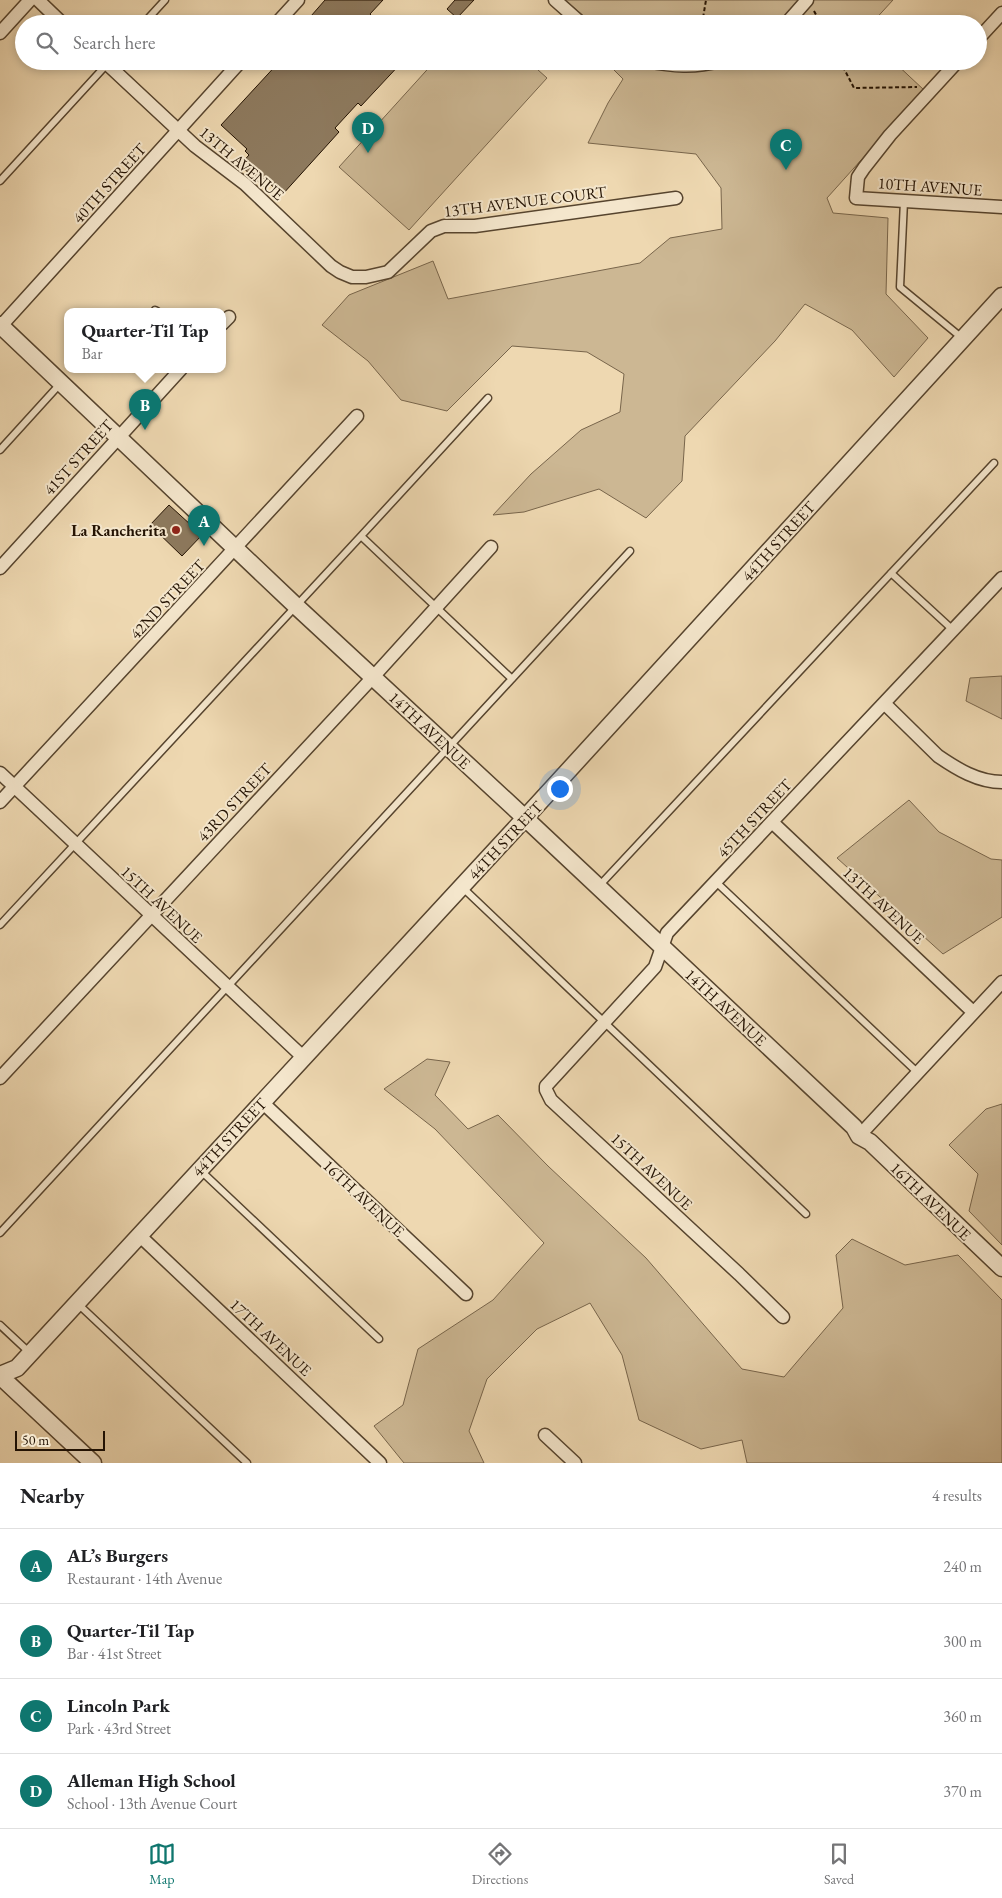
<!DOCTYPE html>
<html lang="en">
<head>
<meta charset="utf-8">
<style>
	body { margin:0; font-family:"EB Garamond",serif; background:#f2f2f2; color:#202124 }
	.scale { position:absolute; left:15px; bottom:12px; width:90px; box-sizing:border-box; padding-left:5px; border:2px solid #241303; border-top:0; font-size:14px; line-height:18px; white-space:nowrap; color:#241303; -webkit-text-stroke:4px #f4e6cc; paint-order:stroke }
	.you { position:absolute; left:559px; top:788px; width:18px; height:18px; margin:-12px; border:4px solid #fff; border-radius:50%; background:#1a73e8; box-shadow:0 0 0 8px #1a73e833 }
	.badge { display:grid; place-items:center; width:32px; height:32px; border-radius:50%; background:#0f766e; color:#fff; font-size:16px; font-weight:700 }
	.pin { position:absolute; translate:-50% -41px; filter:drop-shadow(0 1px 2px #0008) }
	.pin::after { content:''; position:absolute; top:26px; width:18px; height:15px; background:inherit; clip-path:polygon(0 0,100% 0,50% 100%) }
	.popup { position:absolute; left:64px; top:308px; width:162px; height:65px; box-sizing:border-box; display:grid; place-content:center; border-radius:10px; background:#fff; filter:drop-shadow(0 1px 4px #0005); font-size:16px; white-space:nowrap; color:#757577 }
	.popup b { font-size:19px; color:#202124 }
	.popup::after { content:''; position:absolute; left:50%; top:100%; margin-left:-10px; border:10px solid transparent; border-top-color:#fff }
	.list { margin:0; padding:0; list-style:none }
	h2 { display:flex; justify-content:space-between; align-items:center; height:65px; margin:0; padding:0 20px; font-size:21px }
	h2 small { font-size:16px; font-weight:400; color:#757577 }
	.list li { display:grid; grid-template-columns:32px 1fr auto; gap:15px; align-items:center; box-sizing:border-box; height:75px; padding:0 20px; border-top:1px solid #e0e0e0 }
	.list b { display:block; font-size:19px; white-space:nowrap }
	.list p { margin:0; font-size:16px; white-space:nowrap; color:#757577 }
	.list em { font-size:16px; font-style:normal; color:#757577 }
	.icon { flex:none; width:28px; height:28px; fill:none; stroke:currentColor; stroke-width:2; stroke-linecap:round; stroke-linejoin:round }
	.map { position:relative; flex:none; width:1002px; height:1463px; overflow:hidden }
	.search { position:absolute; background:#fff; box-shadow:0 2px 8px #0003; left:15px; right:15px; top:15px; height:55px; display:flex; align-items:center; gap:12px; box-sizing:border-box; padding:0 18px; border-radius:28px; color:#757577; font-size:19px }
	.sheet { height:365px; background:#fff }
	nav { display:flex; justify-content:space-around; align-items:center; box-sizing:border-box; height:70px; border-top:1px solid #e0e0e0; background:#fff; font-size:14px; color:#757577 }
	nav a { display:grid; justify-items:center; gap:2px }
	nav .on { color:#0f766e }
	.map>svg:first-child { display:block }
	.green { fill:#ccb793; stroke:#78654b }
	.building { fill:#8d795d; stroke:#241303 }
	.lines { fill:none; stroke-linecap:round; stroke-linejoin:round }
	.service-casing { stroke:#56442e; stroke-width:9 }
	.minor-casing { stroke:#56442e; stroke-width:15 }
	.tertiary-casing { stroke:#56442e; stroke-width:19 }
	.path { stroke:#241303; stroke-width:2; stroke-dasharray:4 2.5; stroke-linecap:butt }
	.service { stroke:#f4e6cc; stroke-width:6 }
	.minor { stroke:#f4e6cc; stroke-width:12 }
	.tertiary { stroke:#f4e6cc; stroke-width:16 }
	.poi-dot { fill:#8f2418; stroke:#f4e6cc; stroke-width:2 }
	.labels { text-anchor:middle; stroke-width:4; stroke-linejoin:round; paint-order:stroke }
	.street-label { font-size:16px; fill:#241303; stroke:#f4e6cc }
	.poi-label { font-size:16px; font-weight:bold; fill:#241303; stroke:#f4e6cc; text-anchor:end }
</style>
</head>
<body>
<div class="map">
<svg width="1002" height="1463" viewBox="0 0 1002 1463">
	<rect width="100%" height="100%" fill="#eed8b1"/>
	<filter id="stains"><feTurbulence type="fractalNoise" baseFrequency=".004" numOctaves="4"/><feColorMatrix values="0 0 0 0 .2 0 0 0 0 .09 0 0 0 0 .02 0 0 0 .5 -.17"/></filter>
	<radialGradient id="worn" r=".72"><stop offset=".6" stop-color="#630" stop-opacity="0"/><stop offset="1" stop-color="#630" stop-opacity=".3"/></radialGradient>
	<!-- green -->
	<path class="green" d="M565,0H893L871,24H593Z
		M435,61H528L547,78L409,230L339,167Z
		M605,61H893L924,90L827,198L833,213L888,218L886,294L928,338L894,377L852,330L805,304L775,341L685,436L682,481L646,518L599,489L524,512L493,515L531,474L581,430L620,412L624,374L587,352L512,346L447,411L401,400L368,361L322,325L349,295L433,261L448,299L640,263L670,238L722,229L721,188L696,154L588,143L608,103L623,79Z
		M1002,676V719L966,701L970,678Z
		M909,800L939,832L991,859L1002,860V917L943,954L837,858Z
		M427,1059L450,1062L435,1095L468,1129L498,1115L548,1166L646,1258L742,1369L784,1377L843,1308L836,1255L852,1239L905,1265L958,1255L1002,1300V1463H747L742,1440L701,1449L639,1420L622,1355L590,1303L537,1329L487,1379L469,1431L484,1463H404L374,1426L403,1405L418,1349L493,1300L544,1243L435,1129L384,1089Z
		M1002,1104V1245L969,1211L978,1174L949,1145L986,1109Z"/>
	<!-- building -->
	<path class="building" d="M325,0H383L370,14L380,24H304Z
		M455,0H474L457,18L447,9Z
		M280,61H403L361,106L358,103L335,128L339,132L282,195L269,183L265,188L240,165L249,155L245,151L247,149L221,125Z
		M169,505L202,535L182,556L150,525Z"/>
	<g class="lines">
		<defs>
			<path id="service" d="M143,24L165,0
				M0,181L109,62
				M904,201L900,287L962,338
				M155,310L157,311
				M0,450L60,384
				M361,536L512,679
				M891,573L953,630
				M716,882L917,1072
				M599,886L994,463
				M462,887L806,1214
				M0,925L361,536L488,398
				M200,1170L379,1339
				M0,1233L630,551
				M77,1303L247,1463
				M0,1325L30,1353"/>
			<path id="minor" d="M38,0L63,24
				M555,0L582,24
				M276,24L298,0
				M786,24L807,0
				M0,33L30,0
				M978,39L1002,13
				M104,61L195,146L245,184L331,266L340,272L352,277H366L388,272L431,231L444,226H475L676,198
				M647,61C672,66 695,68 719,61
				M958,61L890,135L864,168L858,177L856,198L1002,207
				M222,324L229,317
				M0,327L241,61
				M0,568L181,369
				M884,703L938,756C957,769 978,782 1002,782
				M0,773L303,1057
				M0,802L357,416
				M772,822L973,1012
				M0,1078L374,676L491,547
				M262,1102L466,1294
				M859,1136L1002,982
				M139,1235L380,1463
				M783,1317L739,1274L551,1100L546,1090V1086L655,967L667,933L1002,578
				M545,1435L575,1463"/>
			<path id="tertiary" d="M0,325L296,606L525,818L854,1127L859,1136L870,1142L1002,1268
				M0,1375L17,1368L525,818L1002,296
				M0,1376L93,1463"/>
		</defs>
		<!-- service casing -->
		<use href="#service" class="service-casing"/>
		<!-- minor casing -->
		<use href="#minor" class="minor-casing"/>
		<!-- tertiary casing -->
		<use href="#tertiary" class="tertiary-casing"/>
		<!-- path -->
		<path class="path" d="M814,11L821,24
			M702,24L706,0
			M840,61L854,88L917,87"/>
		<!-- service -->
		<use href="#service" class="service"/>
		<!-- minor -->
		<use href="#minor" class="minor"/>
		<!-- tertiary -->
		<use href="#tertiary" class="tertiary"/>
	</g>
	<!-- markers -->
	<circle class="poi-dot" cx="176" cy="530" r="5"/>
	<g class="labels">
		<!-- street labels -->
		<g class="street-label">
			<text transform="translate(242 163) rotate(40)" y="6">13TH AVENUE</text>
			<text transform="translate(109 183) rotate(-48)" y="6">40TH STREET</text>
			<text transform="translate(930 186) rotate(4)" y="6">10TH AVENUE</text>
			<text transform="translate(525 201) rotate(-7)" y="6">13TH AVENUE COURT</text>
			<text transform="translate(78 457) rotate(-48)" y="6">41ST STREET</text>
			<text transform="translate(778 541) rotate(-48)" y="6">44TH STREET</text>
			<text transform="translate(167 599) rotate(-47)" y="6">42ND STREET</text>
			<text transform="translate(430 730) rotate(43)" y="6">14TH AVENUE</text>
			<text transform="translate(234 802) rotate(-47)" y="6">43RD STREET</text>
			<text transform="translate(754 818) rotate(-47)" y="6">45TH STREET</text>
			<text transform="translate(505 840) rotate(-47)" y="6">44TH STREET</text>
			<text transform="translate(162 904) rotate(43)" y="6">15TH AVENUE</text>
			<text transform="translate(884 905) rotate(43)" y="6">13TH AVENUE</text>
			<text transform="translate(726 1007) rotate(43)" y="6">14TH AVENUE</text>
			<text transform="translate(229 1137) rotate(-47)" y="6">44TH STREET</text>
			<text transform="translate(652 1171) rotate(43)" y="6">15TH AVENUE</text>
			<text transform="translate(364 1198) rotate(43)" y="6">16TH AVENUE</text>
			<text transform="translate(931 1201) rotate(44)" y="6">16TH AVENUE</text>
			<text transform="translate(271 1337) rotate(43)" y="6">17TH AVENUE</text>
		</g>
		<!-- poi labels -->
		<g class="poi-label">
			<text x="166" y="536">La Rancherita</text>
		</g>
	</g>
	<rect width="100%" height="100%" filter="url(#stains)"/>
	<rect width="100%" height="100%" fill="url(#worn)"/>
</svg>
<div class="scale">50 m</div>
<div class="you"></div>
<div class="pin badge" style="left:204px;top:546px">A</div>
<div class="pin badge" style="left:145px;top:430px">B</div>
<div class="popup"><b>Quarter-Til Tap</b>Bar</div>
<div class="pin badge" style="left:786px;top:170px">C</div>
<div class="pin badge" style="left:368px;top:153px">D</div>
<div class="search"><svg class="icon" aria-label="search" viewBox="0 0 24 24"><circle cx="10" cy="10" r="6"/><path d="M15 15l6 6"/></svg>Search here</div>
</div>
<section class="sheet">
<h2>Nearby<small>4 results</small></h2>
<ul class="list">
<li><span class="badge">A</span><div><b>AL’s Burgers</b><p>Restaurant · 14th Avenue</p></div><em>240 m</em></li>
<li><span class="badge">B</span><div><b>Quarter-Til Tap</b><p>Bar · 41st Street</p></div><em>300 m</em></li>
<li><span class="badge">C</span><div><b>Lincoln Park</b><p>Park · 43rd Street</p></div><em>360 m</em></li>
<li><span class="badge">D</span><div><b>Alleman High School</b><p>School · 13th Avenue Court</p></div><em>370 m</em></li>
</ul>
</section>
<nav>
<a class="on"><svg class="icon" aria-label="map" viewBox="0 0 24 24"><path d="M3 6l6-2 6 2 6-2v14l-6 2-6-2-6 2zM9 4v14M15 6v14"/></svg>Map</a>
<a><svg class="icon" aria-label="directions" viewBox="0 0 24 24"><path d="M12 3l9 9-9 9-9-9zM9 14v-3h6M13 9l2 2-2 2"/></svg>Directions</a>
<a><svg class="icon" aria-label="saved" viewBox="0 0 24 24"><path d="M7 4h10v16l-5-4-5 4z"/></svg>Saved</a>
</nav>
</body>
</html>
